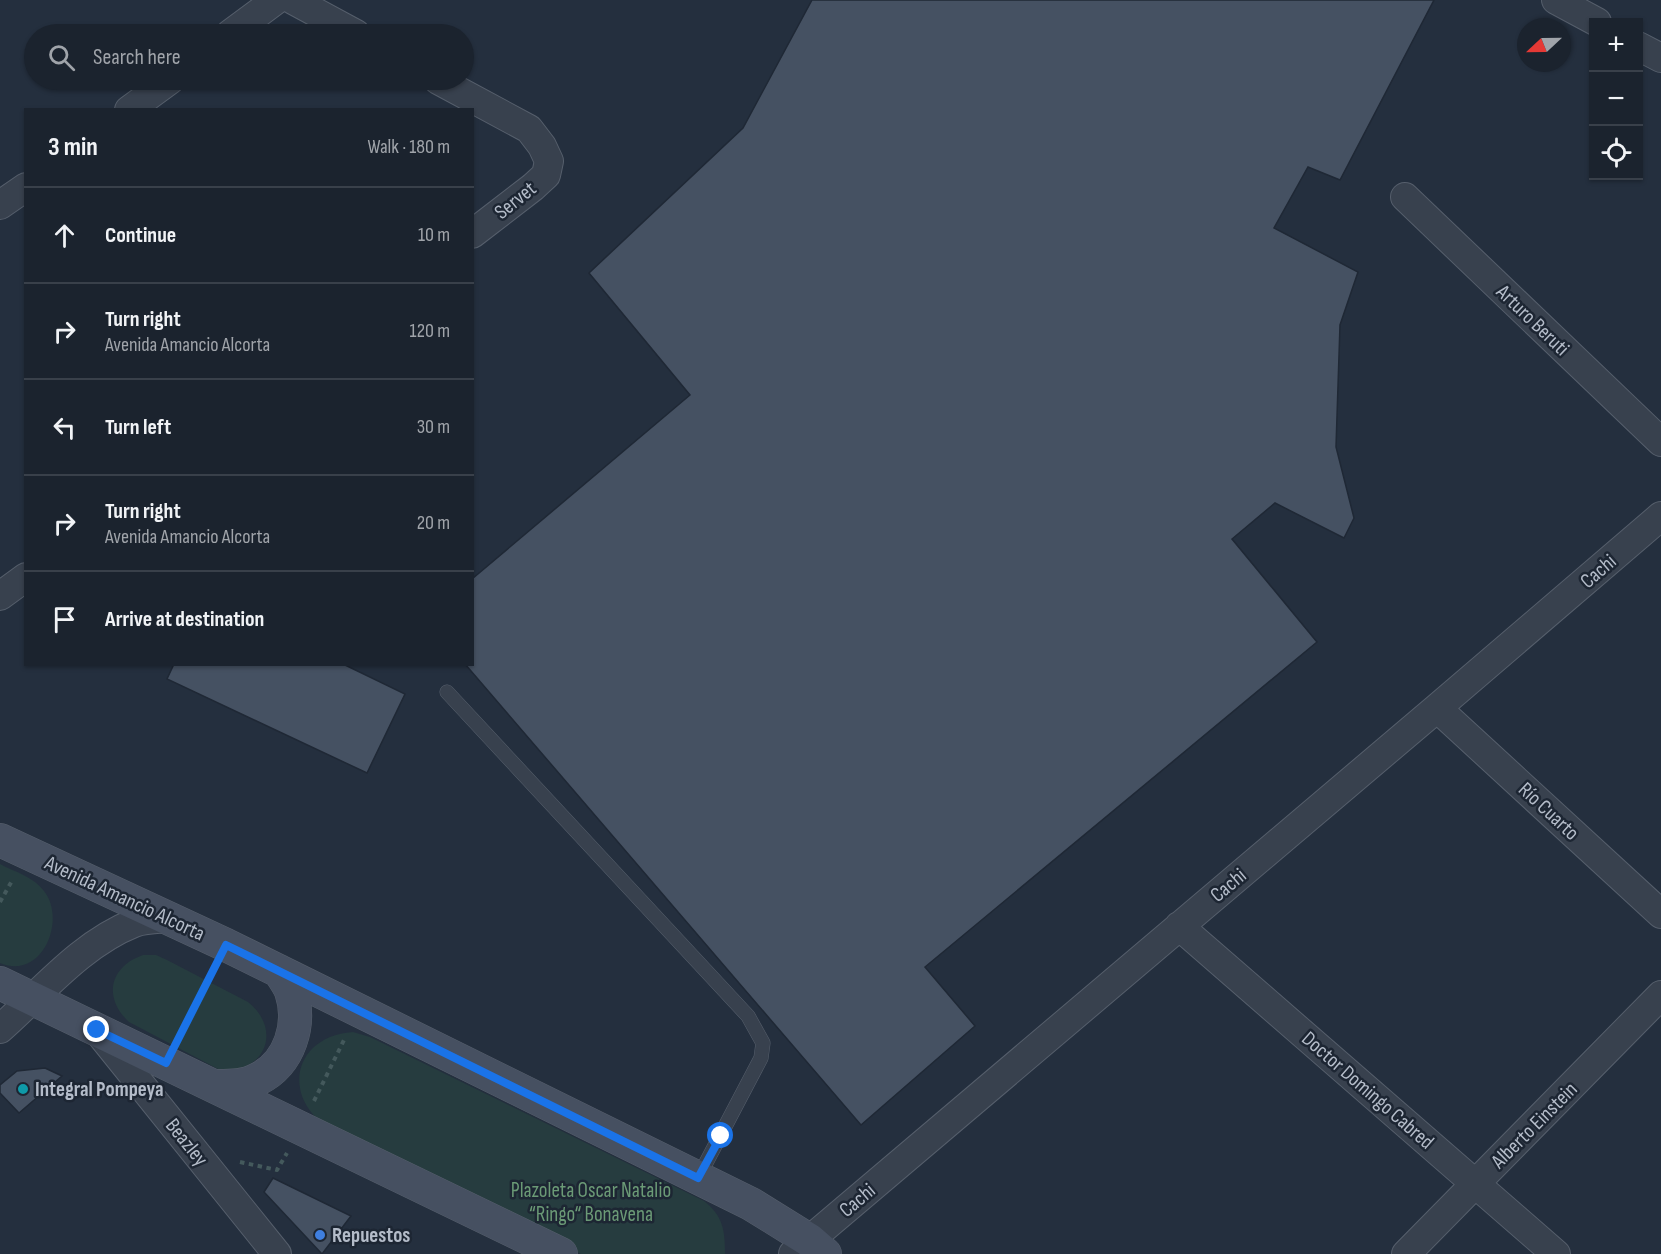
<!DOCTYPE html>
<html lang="en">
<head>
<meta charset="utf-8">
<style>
	body { margin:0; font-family:"Sofia Sans Condensed",sans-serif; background:#282f3a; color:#f1f3f6 }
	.controls { position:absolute; right:18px; top:18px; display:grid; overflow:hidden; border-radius:0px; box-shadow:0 2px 4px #0004 }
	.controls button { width:54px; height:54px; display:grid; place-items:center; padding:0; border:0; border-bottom:2px solid #39404a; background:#1b232e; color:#f1f3f6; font:30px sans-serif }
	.compass { position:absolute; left:1517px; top:18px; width:54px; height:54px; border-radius:50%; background:#1b232e; box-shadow:0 2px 4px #0004; rotate:248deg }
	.stop { position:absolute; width:18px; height:18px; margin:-14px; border:4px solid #1a73e8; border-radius:50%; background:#fff }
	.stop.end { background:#1a73e8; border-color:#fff; box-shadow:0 2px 6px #0008 }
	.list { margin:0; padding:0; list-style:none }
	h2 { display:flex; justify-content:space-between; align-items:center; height:78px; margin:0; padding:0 24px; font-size:26px }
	h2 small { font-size:20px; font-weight:400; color:#a0a4aa }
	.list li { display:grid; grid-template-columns:39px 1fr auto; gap:18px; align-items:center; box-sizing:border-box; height:96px; padding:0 24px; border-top:2px solid #39404a }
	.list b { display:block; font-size:22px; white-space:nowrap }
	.list p { margin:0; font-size:20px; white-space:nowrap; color:#a0a4aa }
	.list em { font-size:20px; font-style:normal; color:#a0a4aa }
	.icon { flex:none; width:33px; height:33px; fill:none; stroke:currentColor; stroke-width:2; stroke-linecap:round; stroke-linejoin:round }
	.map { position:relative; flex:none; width:1661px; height:1254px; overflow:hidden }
	.search { position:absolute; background:#1b232e; box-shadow:0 2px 4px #0004; left:24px; top:24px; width:450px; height:66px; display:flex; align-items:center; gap:15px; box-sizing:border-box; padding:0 21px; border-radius:33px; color:#a0a4aa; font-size:22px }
	.panel { position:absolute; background:#1b232e; box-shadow:0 2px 4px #0004; left:24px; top:108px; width:450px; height:558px; border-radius:0px }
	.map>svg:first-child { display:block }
	.green { fill:#263c3f }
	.building { fill:#455162; stroke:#1f2835; stroke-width:1.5 }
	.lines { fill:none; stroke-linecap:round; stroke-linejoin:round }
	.lane-casing { stroke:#565f6c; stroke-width:15 }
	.street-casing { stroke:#565f6c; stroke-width:30 }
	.secondary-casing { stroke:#565f6c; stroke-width:34 }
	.path { stroke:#44595c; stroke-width:4; stroke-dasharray:4.5 4.5; stroke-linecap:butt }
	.lane { stroke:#38414e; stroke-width:14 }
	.street { stroke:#38414e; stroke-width:28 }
	.secondary { stroke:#465061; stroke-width:33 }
	.route { stroke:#1a73e8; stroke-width:8 }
	.culture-dot { fill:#0f9aa8; stroke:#1d2633; stroke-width:2 }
	.shop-dot { fill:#3f7fe0; stroke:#1d2633; stroke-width:2 }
	.labels { text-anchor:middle; stroke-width:5; stroke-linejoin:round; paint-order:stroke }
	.street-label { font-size:21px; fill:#b4bcc9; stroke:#1d2633 }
	.poi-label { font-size:21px; font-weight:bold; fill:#b4bcc9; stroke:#1d2633; text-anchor:start }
	.park-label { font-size:21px; fill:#6b9a76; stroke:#1d2633 }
</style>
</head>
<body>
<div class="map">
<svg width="1661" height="1254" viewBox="0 0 1661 1254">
	<rect width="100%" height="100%" fill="#242f3e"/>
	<!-- green -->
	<path class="green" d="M0,864C15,872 34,877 44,891C67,920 42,981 0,963Z
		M143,955H156L167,960L248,1002C283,1030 265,1074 220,1070L129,1022C103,998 109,967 143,955Z
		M353,1032L370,1037L704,1201C723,1216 725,1230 725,1254H581L329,1128C280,1096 294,1036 353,1032Z"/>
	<!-- building -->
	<path class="building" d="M812,0H1434L1340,180L1308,167L1274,228L1358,272L1340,325L1336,447L1354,518L1344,538L1275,503L1232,539L1317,642L925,967L975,1026L861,1125L465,664H472V579L690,395L589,273L743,128Z
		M174,664H343L405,694L367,773L167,679Z
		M45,1068L62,1076L19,1113L0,1093V1085L17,1071Z
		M273,1178L351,1216L322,1254L264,1192Z"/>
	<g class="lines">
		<defs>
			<path id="lane" d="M447,692L748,1016L763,1043L761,1058L698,1178"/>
			<path id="street" d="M293,0L356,34
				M1556,0L1597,22
				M230,34L276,0
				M1638,46L1661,58
				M438,80L529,129L542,146L549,161L546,175L533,187L472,234
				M129,110L170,80
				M1405,197L1661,442
				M0,205L26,187
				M0,596L26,577
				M1437,708L1661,914
				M1179,926L1556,1254
				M0,1029C42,992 81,944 134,923C144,919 159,919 170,918
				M97,1030L277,1254
				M793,1254L1437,708L1661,516
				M1406,1254L1661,995"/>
			<path id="secondary" d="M0,840L226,945L751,1204L809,1240L825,1254
				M0,983L561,1254
				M217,1086C231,1086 246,1086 258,1079C290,1063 302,1024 291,991C288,984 283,977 279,971"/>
		</defs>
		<!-- lane casing -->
		<use href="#lane" class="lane-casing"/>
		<!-- street casing -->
		<use href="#street" class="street-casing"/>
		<!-- secondary casing -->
		<use href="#secondary" class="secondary-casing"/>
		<!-- path -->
		<path class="path" d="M0,902L13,879
			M180,1036L212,973
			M314,1101L345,1038
			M240,1162L277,1170L287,1153"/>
		<!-- lane -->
		<use href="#lane" class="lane"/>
		<!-- street -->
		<use href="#street" class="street"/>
		<!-- secondary -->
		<use href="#secondary" class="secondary"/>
	</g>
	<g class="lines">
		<!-- route -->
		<path class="route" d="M97,1030L166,1063L226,945L698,1178L721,1136"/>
	</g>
	<!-- markers -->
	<circle class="culture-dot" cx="23" cy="1089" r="6"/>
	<circle class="shop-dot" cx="320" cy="1235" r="6"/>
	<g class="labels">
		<!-- street labels -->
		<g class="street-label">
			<text transform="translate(515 200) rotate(-39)" y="7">Servet</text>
			<text transform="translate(1533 320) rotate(44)" y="7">Arturo Beruti</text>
			<text transform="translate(1598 571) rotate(-41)" y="7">Cachi</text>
			<text transform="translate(1549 811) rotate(43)" y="7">Río Cuarto</text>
			<text transform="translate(1228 885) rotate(-40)" y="7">Cachi</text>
			<text transform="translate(125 898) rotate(25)" y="7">Avenida Amancio Alcorta</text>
			<text transform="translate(1368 1090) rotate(41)" y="7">Doctor Domingo Cabred</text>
			<text transform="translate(1534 1125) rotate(-45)" y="7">Alberto Einstein</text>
			<text transform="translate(187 1142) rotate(51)" y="7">Beazley</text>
			<text transform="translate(857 1200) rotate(-40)" y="7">Cachi</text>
		</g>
		<!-- poi labels -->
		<g class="poi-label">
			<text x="35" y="1096">Integral Pompeya</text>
			<text x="332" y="1242">Repuestos</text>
		</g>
		<!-- park labels -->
		<g class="park-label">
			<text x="591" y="1197">Plazoleta Oscar Natalio<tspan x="591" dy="24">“Ringo“ Bonavena</tspan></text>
		</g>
	</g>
</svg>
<div class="controls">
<button>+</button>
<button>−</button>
<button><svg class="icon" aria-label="locate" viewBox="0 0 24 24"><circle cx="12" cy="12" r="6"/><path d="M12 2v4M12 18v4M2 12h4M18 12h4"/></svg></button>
</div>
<svg class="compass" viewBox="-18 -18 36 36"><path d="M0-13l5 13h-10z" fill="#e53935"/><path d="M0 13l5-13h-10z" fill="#a0a4aa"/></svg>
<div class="stop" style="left:721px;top:1136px"></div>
<div class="stop end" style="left:97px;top:1030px"></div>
<div class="search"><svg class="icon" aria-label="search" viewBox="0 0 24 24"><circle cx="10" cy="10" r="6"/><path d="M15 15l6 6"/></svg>Search here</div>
<section class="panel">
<h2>3 min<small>Walk · 180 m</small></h2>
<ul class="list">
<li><svg class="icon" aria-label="ahead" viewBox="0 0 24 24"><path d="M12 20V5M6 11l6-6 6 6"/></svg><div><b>Continue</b></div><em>10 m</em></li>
<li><svg class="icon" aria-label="right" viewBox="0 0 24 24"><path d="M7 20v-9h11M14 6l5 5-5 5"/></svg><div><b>Turn right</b><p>Avenida Amancio Alcorta</p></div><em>120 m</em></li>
<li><svg class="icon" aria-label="left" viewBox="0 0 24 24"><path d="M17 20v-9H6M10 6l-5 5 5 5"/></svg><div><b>Turn left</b></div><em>30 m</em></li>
<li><svg class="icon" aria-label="right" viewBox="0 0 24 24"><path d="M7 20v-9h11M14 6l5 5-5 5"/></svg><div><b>Turn right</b><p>Avenida Amancio Alcorta</p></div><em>20 m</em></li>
<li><svg class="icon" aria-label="arrive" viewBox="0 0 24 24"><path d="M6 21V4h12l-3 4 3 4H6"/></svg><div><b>Arrive at destination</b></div></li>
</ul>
</section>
</div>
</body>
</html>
